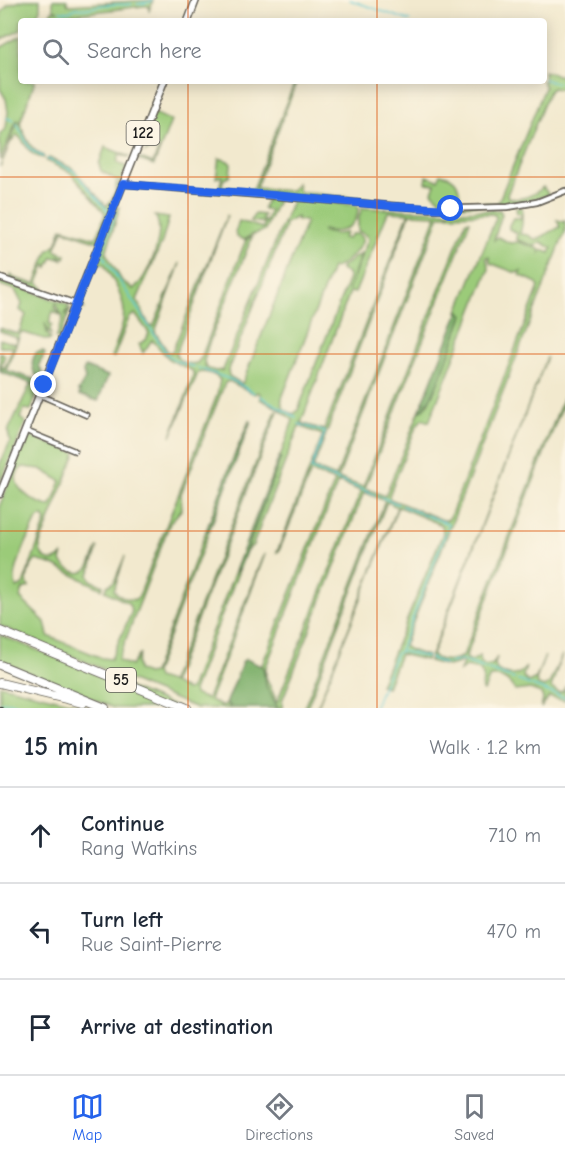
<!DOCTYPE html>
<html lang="en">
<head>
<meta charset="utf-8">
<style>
	body { margin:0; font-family:"Comic Neue",sans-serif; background:#f6f6f7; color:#1f2937 }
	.stop { position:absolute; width:18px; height:18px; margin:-14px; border:4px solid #2563eb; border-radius:50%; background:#fff }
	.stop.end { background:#2563eb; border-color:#fff; box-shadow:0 2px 6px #0008 }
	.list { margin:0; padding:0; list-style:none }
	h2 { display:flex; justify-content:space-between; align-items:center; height:78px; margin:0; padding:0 24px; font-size:26px }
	h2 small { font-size:20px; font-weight:400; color:#747a83 }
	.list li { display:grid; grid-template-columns:39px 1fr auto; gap:18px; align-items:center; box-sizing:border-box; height:96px; padding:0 24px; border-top:2px solid #e0e1e3 }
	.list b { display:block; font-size:22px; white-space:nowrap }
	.list p { margin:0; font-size:20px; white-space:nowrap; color:#747a83 }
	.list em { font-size:20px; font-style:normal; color:#747a83 }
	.icon { flex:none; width:33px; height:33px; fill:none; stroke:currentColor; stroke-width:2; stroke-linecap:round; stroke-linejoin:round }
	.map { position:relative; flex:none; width:565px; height:708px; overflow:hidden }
	.search { position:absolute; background:#fff; box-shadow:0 3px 15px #0003; left:18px; right:18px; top:18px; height:66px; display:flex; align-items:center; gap:15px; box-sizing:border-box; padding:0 21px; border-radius:6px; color:#747a83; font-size:22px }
	.sheet { height:366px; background:#fff }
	nav { display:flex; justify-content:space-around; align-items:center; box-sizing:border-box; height:84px; border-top:2px solid #e0e1e3; background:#fff; font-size:16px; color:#747a83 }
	nav a { display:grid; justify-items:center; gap:3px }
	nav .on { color:#2563eb }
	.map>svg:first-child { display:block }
	.green { fill:#9bcb79; stroke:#5c744a; stroke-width:1.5; fill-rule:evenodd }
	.forest { fill:#7caf69; stroke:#4c6642; stroke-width:1.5 }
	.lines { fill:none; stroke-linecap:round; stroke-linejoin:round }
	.stream { stroke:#5bc8d3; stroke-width:1.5 }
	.minor-casing { stroke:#67645a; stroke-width:7 }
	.tertiary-casing { stroke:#67645a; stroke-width:8 }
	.primary-casing { stroke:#67645a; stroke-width:9 }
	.motorway-casing { stroke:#67645a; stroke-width:10 }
	.minor { stroke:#fff; stroke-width:4 }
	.tertiary { stroke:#fff; stroke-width:4.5 }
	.primary { stroke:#fff; stroke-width:6 }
	.motorway { stroke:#fff; stroke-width:8 }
	.rail-casing { stroke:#1c1c1c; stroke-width:4 }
	.rail { stroke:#fcf5e5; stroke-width:1.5; stroke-dasharray:4.5; stroke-linecap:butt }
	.route { stroke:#2563eb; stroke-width:8 }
	.grid { fill:none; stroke:#de560d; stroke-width:1.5; stroke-opacity:0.55 }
	.labels { text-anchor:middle; stroke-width:6; stroke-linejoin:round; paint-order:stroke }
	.shield { fill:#fcf5e5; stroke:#5f5d58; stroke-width:1.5 }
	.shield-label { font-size:15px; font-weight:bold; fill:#1c1c1c }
</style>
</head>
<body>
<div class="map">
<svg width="565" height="708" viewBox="0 0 565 708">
	<rect width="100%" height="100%" fill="#fcf5e5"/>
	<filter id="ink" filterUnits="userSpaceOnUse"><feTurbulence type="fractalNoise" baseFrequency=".0167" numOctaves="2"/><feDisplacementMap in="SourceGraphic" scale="12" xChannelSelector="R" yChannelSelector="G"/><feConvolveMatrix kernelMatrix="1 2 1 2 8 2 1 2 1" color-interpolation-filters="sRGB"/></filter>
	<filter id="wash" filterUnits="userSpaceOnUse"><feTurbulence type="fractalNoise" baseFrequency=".008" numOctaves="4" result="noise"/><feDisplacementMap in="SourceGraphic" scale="24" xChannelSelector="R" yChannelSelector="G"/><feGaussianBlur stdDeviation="1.35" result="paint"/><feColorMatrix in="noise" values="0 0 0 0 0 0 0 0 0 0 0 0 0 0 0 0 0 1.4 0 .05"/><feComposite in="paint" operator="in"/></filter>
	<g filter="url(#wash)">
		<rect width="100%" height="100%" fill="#f2e9ce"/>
		<!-- green -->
		<path class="green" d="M24,0H40V9L34,20L21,21V30L0,40L1,13L8,5Z
			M53,0H67V4L70,5L153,0L149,12V6H144L62,16L58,21H43L49,17L52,11H57L53,8Z
			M21,36V81H35L20,123C26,137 29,149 43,156L44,158C27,156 28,144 17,135L10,143L0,167L18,121L17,120L0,160V134L6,128L8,112L6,99L0,89V48Z
			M565,69V90L553,88L549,91L507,195L509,198C520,201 535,195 543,187L549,195L514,204L454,206V203H444L432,192L435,184L426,183L427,176L438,180L441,174C458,177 460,187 460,203H498L545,87L542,81H544V71L561,76Z
			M295,81H297L256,188L291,191L297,183L299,192L405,203V205L219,189L222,176L216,178L219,158L228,161L231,164L230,176L223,180L222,187L252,189L254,187Z
			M154,113L171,121L154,165L136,159H143L153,163L159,148L155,146L153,151L150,150L145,152L153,139L146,136Z
			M105,147L130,157L119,155L117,163L127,167L120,182L101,171L99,164Z
			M49,158L72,168L106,206C112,203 117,190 116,183L120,184L98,242L63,230L55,250L66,255L65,258L58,255L63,260L53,257L47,269V265H45L38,283L44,288L42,290L10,279L11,275L14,278L35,284L48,251L56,245L62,228L95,238L98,235L105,213L70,172L46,161Z
			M268,197L279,198L265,230C258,235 250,232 245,240L237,237L235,233L239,221L263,228L264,223L250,221L255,214L264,215L262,220L266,222L270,210L263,209Z
			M281,198L356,205L358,207C359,227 340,235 323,230V232L336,234L346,233L343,238L347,239L351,234H358L363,239C361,248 342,269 332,268L282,398C280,407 285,411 294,414L298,410L349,278L348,274L341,270V268L361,253L348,291L368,240L367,236L358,231V220L362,208L447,211V215H440L338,478L363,487L466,221H470L365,488L385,496L419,412L428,404L463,316L458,311L496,218L495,215L491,214L449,215V211L500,210L502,214L494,240L498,237L510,243L519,242L539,249L540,253L542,250L550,253L552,248L541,242L535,246L518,240L516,239L517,233L509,229V225L513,218H521V214L517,213L516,208L522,207V224L520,234L528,235L536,240L560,227L557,220L564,222L565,220V232L404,646L410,650L427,656L426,660L400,654L387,687L380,685L443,533L442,525L399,507L397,509L317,708L397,507L388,502L386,504L307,708H304L385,501L364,492L282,701V708H278L266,686L264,668L262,665L335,481L311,472L279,551L277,552L323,435L299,426L253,545L247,551L293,420L278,408L260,399V393L257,392L255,394L229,381L225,383L181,494L182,509L170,523L118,660L131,666L140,653L137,663L138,670L146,674L153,673L206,531L210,529L155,673L157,678L173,683L186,690L190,689L235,571L239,570L193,691L195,695L207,699L262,558L265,554L210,700L221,706L226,704L230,705L229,708H196L0,626V505L20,454L26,447V439L28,436L76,453L40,544C38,559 54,567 63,554L61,561C64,567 67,568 73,571C89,579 92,558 98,547L89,575L91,580L103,586L102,589L51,564L36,560C30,566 24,579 29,587L23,589L20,598L45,622L48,636L102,658L111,659L132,611L128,603L105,591L107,586L114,582L125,556L114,590C118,596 129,601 136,599L139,596L217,395L220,380C216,374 205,371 198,373L171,436L193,377V371L170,360L152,340L143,353L139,344L146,340L149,333L135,314L129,318L114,357L111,356C130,312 128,305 104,264L100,263C91,272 83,293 82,306L85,309L78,306L93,267L96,266L94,264L117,207H120L106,253L122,281L133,289C148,280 167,231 155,216L169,218L162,242L137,300L149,325L153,327L180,263L155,332L168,352H172L227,215L176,354C179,363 188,365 197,363L201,358L245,242L248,238L252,237L208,346L204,361L206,368L215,371L223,370L292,201ZM388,212L408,213V215L324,430L301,423L350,292L355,293ZM410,214L437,215L336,477L313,468ZM297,217V220L305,221L306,223L242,384L229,376L228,370L285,227L284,224ZM486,257H489L490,263L516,273L521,271L520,275L537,283L539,287L450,517L447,520H443L390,499L389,496L416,427L422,419L429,422L489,269ZM23,467L41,469L61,481L51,506C34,505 2,482 23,467ZM338,482L361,491L277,702L266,677V667ZM43,516L46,521L23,585L17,588C8,576 31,533 37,519Z
			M0,280L69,305L65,315L71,308L59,339L56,338L63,318L56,303L55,307L60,315L53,311L49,323L53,325L50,327L51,334L48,332L45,323L47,333L51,339L48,340L21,332L6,370L0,368V352L5,355L1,366L5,367L13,347H0V339L15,344L17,338L0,331V328L18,334L26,315L20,310L22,304L15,290L0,285Z
			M547,357L432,655C440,663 454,661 463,656L565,393V399L466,656L467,659L472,661L480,656L481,663L486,666L493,664L497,657L495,664L497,670C509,677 517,678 526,667L523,676L528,682L536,678L545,656L536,680L538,685L544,687L549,684L562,655L551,688L559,693L564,690L565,686V701L549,697L541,708L543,699L541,693L530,689L515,691C510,681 500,674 489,678L484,691L482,690L483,676L480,670L467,666L460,671L463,662L460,661L459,663L448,666L429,661Z
			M31,383L40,387L31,410L24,409L20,418L26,422L0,483V464L10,442L8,431Z
			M276,411H278L173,682L171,681Z
			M0,635L179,708H114L0,661Z
			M0,685L81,705L88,708H6L0,706Z"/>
		<!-- forest -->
		<path class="forest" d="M459,311L463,315C455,337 436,402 419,412Z
			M43,351L45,354L39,365L43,374L38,386L0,372V368L39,381V378C31,371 30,360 37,352Z
			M85,367L108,376L98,401L79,395L80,392L78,391L85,379L83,372Z
			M249,421H251L210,529L206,531L232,461Z
			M279,457L281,458L239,570L235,571Z
			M246,659L263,667L266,686L278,708H229L230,705L226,704L243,661Z"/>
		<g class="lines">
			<!-- stream -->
			<path class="stream" d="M350,0L410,21
				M137,4L150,2L152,0
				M60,11L69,12L76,8C86,11 94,6 104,5C113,4 123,5 132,4
				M544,79L552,82L565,83
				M7,118L14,121
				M17,124L30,149L43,157
				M47,159L74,171L108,211
				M106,260L102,252L115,214
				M108,263L167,354L176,361L194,367
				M198,368L232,380L254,393
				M260,396L296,417
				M299,424L325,432L311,469L398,504
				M401,651L427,657
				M430,658L445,664L461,660L514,679
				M517,680L565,698
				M0,703L8,702L29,708
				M374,708L396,654L400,651L449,524L402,506"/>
		</g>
	</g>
	<g filter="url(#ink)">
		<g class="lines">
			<defs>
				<path id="minor" d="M40,395L86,415
					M26,431L75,451"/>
				<path id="tertiary" d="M123,184L434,209L508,207L537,202L565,191
					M0,278L76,304"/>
				<path id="primary" d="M188,21L196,0
					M0,494L164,81"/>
				<path id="motorway" d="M0,631L187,708
					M0,665L105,708
					M0,683L83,703"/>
			</defs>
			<!-- minor casing -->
			<use href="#minor" class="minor-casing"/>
			<!-- tertiary casing -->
			<use href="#tertiary" class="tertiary-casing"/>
			<!-- primary casing -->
			<use href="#primary" class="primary-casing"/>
			<!-- motorway casing -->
			<use href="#motorway" class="motorway-casing"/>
			<!-- minor -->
			<use href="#minor" class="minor"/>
			<!-- tertiary -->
			<use href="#tertiary" class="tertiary"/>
			<!-- primary -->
			<use href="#primary" class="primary"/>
			<!-- motorway -->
			<use href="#motorway" class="motorway"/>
			<defs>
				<path id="rail" d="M0,708H1"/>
			</defs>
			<!-- rail casing -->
			<use href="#rail" class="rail-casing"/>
			<!-- rail -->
			<use href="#rail" class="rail"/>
		</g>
	</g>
	<g class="lines" filter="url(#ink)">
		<!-- route -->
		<path class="route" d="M44,385L123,184L273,195L391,206L451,209"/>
	</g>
	<!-- grid -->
	<path class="grid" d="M188,0V21M377,0V21M188,81V708M377,81V708M0,177H565M0,354H565M0,531H565"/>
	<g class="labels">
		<!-- shield labels -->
		<g class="shield">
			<rect x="126.5" y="121" width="33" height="24" rx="4.5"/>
			<rect x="106" y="668" width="30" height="24" rx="4.5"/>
		</g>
		<g class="shield-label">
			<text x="143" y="138">122</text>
			<text x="121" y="685">55</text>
		</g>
	</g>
</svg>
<div class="stop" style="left:451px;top:209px"></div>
<div class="stop end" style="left:44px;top:385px"></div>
<div class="search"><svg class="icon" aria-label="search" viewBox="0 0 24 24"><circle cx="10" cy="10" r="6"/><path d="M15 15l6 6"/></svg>Search here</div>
</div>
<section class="sheet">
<h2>15 min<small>Walk · 1.2 km</small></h2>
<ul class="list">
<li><svg class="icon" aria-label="ahead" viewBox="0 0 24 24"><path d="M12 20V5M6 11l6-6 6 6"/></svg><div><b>Continue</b><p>Rang Watkins</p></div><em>710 m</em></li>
<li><svg class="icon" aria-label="left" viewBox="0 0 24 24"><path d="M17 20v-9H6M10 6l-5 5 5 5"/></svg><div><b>Turn left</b><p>Rue Saint-Pierre</p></div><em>470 m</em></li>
<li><svg class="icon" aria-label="arrive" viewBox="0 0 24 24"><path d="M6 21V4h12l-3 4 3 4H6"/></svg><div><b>Arrive at destination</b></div></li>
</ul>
</section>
<nav>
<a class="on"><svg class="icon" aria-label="map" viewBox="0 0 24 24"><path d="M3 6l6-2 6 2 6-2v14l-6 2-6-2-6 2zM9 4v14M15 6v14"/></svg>Map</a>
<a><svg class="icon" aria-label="directions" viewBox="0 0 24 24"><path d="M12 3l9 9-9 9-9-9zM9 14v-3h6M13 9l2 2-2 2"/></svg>Directions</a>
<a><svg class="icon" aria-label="saved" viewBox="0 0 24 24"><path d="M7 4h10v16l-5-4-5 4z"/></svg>Saved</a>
</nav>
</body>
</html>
